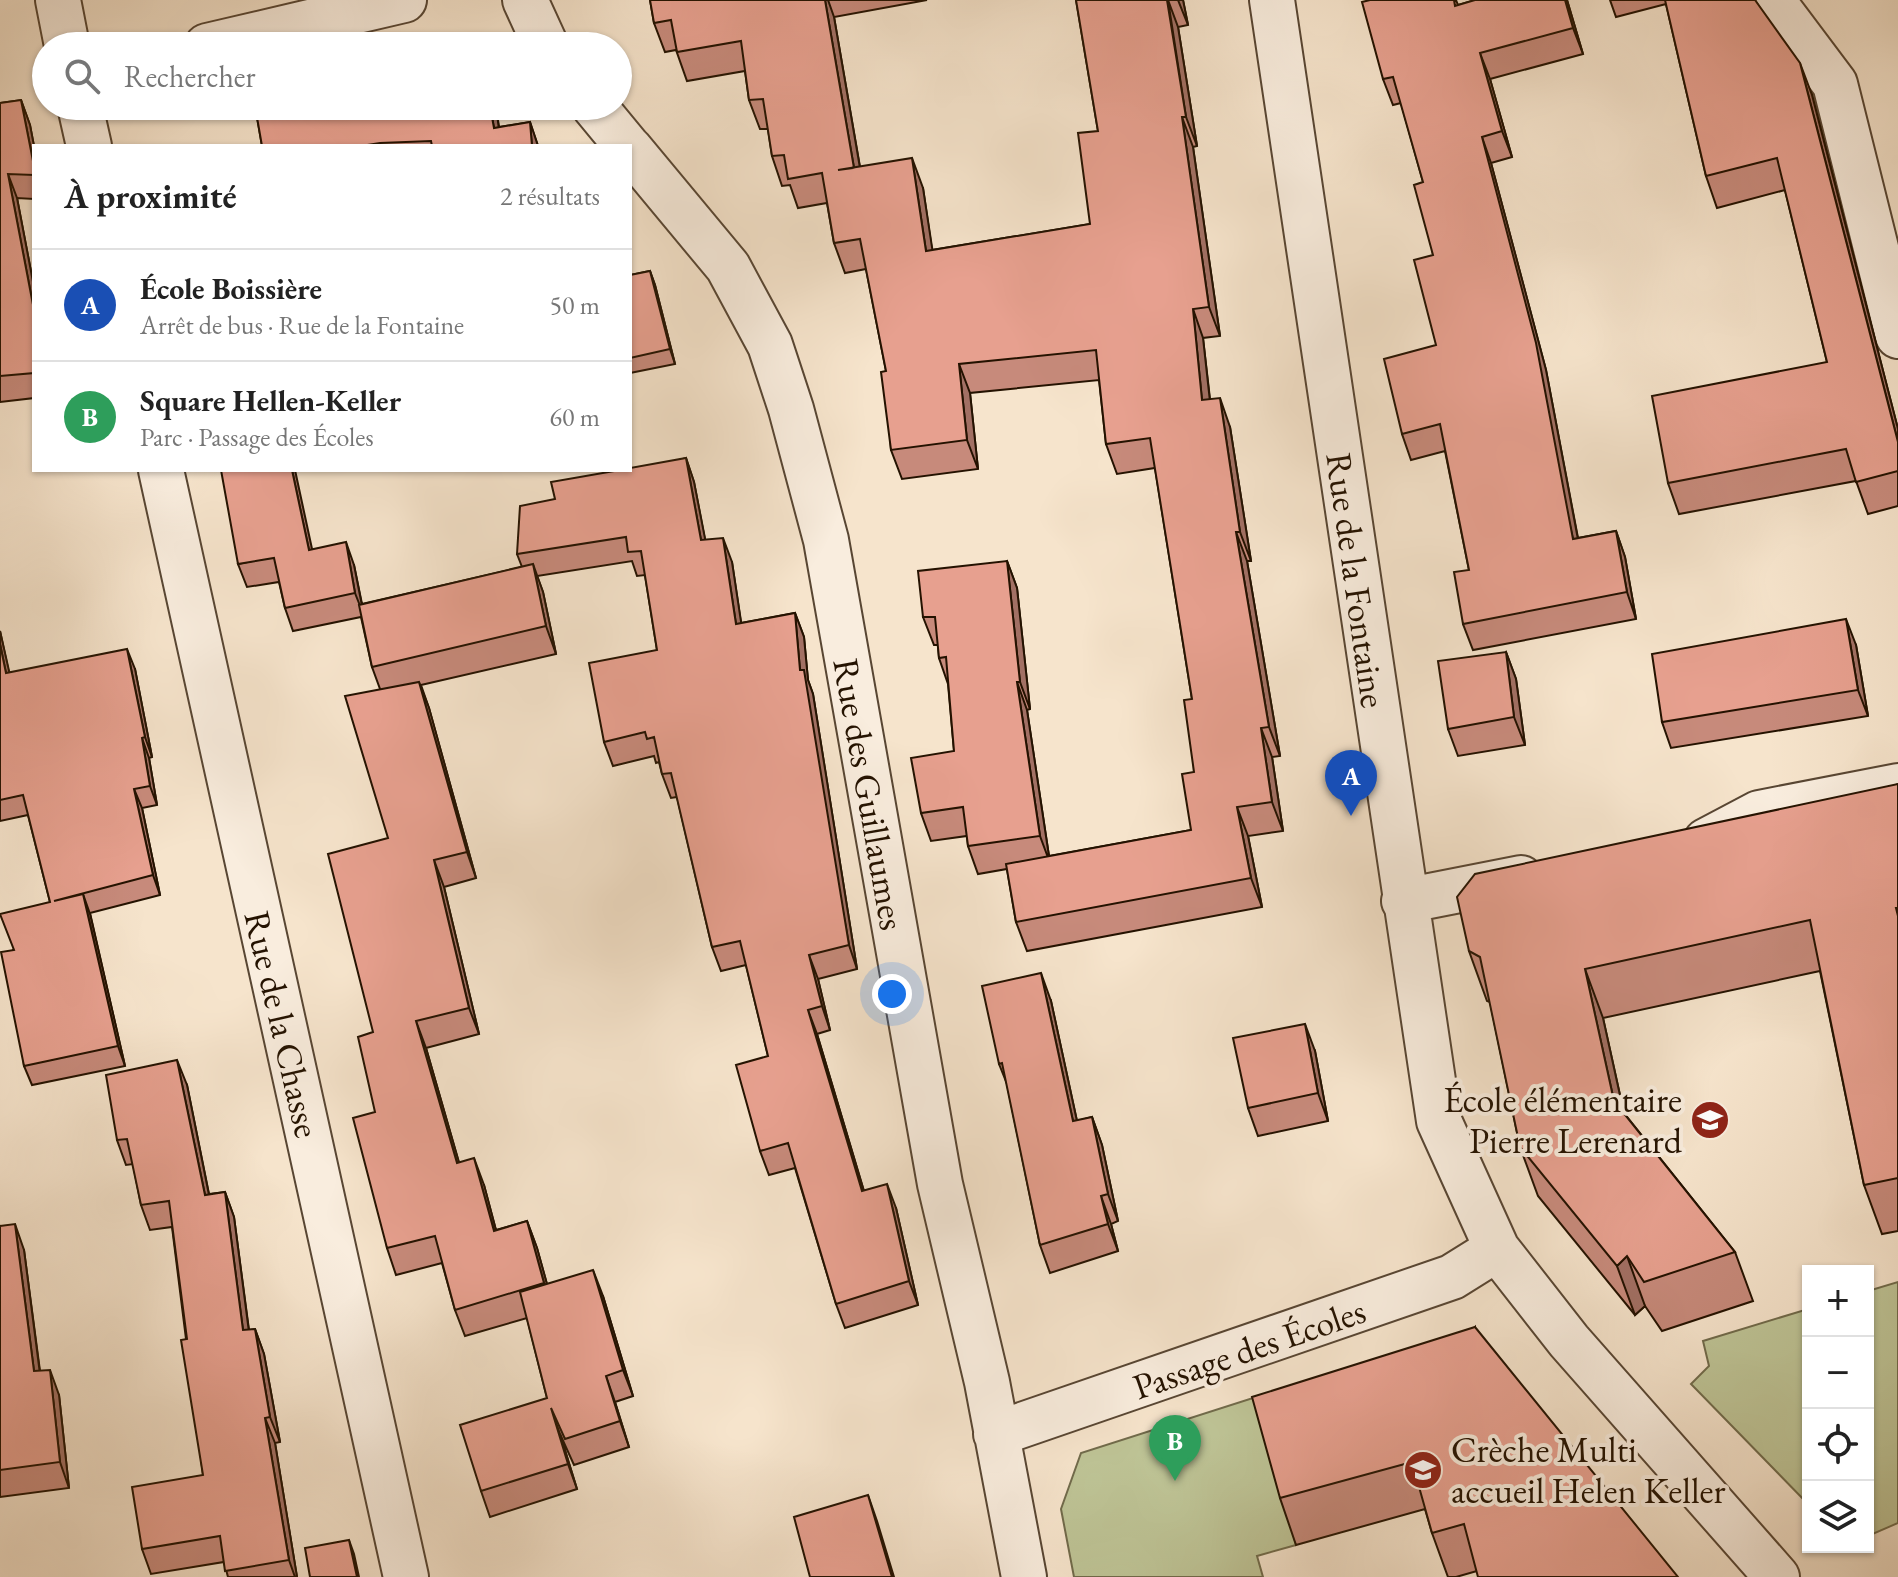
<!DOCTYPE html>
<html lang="fr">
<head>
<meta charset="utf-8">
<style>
	body { margin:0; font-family:"EB Garamond",serif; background:#f2f2f2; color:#222 }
	.controls { position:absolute; right:24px; bottom:24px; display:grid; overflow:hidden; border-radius:0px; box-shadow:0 2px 6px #0004 }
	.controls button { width:72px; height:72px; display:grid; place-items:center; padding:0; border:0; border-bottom:2px solid #e0e0e0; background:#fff; color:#222; font:40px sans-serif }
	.you { position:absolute; left:892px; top:994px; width:28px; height:28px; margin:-20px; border:6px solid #fff; border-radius:50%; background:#1a73e8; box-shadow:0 0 0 12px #1a73e833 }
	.badge { display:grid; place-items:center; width:52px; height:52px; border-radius:50%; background:#d93025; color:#fff; font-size:26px; font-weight:700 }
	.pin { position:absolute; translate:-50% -66px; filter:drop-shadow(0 2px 4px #0008) }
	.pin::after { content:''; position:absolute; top:42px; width:28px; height:24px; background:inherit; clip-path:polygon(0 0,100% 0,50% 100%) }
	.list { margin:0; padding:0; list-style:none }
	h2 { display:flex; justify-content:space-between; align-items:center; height:104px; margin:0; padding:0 32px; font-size:34px }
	h2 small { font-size:26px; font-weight:400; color:#767676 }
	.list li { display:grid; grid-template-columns:52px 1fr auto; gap:24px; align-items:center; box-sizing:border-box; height:112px; padding:0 32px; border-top:2px solid #e0e0e0 }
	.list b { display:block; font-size:30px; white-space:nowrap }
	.list p { margin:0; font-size:26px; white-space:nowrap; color:#767676 }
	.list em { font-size:26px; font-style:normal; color:#767676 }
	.icon { flex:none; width:44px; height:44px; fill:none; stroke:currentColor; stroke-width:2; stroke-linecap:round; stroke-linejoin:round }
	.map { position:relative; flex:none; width:1898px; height:1577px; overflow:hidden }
	.search { position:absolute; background:#fff; box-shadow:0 2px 6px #0004; left:32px; top:32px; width:600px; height:88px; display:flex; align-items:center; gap:20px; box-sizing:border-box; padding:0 28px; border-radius:44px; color:#767676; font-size:30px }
	.panel { position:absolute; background:#fff; box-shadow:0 2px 6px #0004; left:32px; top:144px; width:600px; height:328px; border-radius:0px }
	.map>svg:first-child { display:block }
	.green { fill:#bec496; stroke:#716b4b; stroke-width:2 }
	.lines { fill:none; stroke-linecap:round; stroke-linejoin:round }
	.street-casing { stroke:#584633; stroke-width:48 }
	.street { stroke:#f9edde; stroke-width:44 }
	.wall { fill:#c78a7b; stroke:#241200; stroke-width:2 }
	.shaded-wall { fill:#a27064; stroke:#241200; stroke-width:2 }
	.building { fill:#e7a08f; stroke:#241200; stroke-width:2 }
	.labels { text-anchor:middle; stroke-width:8; stroke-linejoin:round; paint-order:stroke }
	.street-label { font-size:36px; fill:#241200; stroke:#f9edde }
	.poi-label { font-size:36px; fill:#241200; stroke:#f9edde; text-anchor:end }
</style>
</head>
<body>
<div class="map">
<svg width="1898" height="1577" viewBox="0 0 1898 1577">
	<rect width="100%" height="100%" fill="#f6e4cc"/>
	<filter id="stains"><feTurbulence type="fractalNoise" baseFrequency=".0025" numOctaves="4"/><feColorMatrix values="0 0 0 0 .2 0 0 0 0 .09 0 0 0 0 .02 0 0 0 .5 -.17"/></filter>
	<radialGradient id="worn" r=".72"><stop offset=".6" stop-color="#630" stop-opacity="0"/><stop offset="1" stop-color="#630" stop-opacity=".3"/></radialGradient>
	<!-- green -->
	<path class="green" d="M1898,1282V1523L1868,1536V1291Z
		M1808,1309V1504L1691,1384L1709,1366L1703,1341Z
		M1256,1397L1296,1545L1257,1556L1263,1577H1074L1061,1509L1081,1453Z"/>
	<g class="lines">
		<defs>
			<path id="street" d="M58,0L67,46
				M525,0L546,46
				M1272,0L1439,1121L1497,1249L1569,1341L1777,1577
				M1772,0L1835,84L1898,336
				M207,46L404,0
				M80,106L89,146
				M594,106L627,146
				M630,149L728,267L770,345L791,409L826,540L940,1184L987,1382L1024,1577
				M161,470L406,1577
				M1706,841L1759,813L1898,786
				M1404,901L1521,878
				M996,1434L1452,1277L1497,1249"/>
		</defs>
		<!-- street casing -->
		<use href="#street" class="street-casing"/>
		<!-- street -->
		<use href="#street" class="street"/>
	</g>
	<!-- wall -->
	<path class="wall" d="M650,0H927L834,17L860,167L923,188L932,250L1090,224L1098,131L1076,0H1183L1188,25L1178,27L1197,146L1193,147L1220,336L1203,338L1210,399L1230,427L1251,561H1247L1280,756L1272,757L1283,831L1248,836L1262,907L1027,951L1016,922L1007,869L978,874L968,846L967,836L931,841L921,813L954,751L948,684L939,658L938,645H934L923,617L1007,561L1017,588L1030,709L1027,710L1049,856L1191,830L1194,772L1192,699L1155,468L1117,474L1106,444L1099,380L970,393L978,469L902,479L891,450L886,371L866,269L845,273L834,243L827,203L798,208L790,185L782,186L772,156L768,129H760L749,100L745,71L687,81L676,50L665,52L654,23Z
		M1456,0L1458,5L1475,0H1567L1583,54L1490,79L1512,157L1491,163L1546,370L1578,538L1616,531L1625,557L1636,619L1473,650L1463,624L1469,570L1445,451L1411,460L1402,434L1436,345L1433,255L1423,182L1401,103L1393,105L1383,79Z
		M1610,0H1755L1812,95L1898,429V506L1868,514L1856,481L1679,514L1668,483L1827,362L1785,190L1717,208L1706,176L1666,4L1616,17Z
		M21,100L30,125L34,146V199L17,198L34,287V398L0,402V103Z
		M255,106H496L499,127L530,122L538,146H262Z
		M650,271L655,285L675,364L630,373V275Z
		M686,458L694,482L705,540L732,562L741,623L795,613L804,637L808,680L813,694L857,969L818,979L830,1030L817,1034L864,1191L896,1208L918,1305L845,1328L836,1304L795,1168L769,1175L760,1151L768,1056L746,965L721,971L712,947L677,797L671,798L662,774L659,762L656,763L654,756L613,766L604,742L657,650L645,575L637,576L632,561L537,576L543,592L556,654L421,685L429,708L476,878L444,887L479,1034L426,1048L459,1163L484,1185L496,1230L527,1221L537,1248L547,1284L603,1296L633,1396L615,1402L629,1447L574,1465L560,1434L577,1489L490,1517L481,1491L547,1398L527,1318L465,1336L455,1310L442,1263L396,1275L387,1248L375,1112L373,1032L388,838L380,689L372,667L361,617L293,631L285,608L279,582L247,587L238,564L312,549L354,565L362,604L522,567L517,554L555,499Z
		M0,631L9,673L135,669L152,757L149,758L157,805L142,808L160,895L90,913L125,1066L32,1085L24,1066L13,950L50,902L28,815L0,821Z
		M1856,645L1868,716L1671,748L1662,722Z
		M1506,652L1516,679L1525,745L1458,756L1448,729Z
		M1898,784V1231L1882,1234L1864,1185L1820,971L1603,1018L1624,1113L1735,1252L1753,1301L1662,1331L1645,1306L1635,1315L1538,1196L1520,1147L1490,1002L1487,1001L1469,951Z
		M1051,1001L1077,1121L1092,1117L1102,1145L1118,1221L1111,1224L1118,1251L1050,1273L1040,1245L1007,1084L999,1064Z
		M1315,1051L1328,1121L1258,1136L1248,1108Z
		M187,1085L209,1194L225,1192L234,1217L249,1330L255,1329L264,1354L280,1442L275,1443L297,1577H228L224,1562L151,1574L142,1549L203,1475L172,1227L150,1230L141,1205L133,1164L126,1165L117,1140Z
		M0,1226L24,1250L40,1371L59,1395L69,1488L0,1497Z
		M1475,1327L1477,1571L1456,1577H1448L1432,1533L1425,1509L1296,1545L1280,1498Z"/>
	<!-- shaded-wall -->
	<path class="shaded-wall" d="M825,0H828L834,17L865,197L854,168Z
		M1168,0L1178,27L1197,146L1186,117Z
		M1178,0H1183L1188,25Z
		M1565,0H1567L1583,54L1573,28Z
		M1480,53L1490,79L1512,157L1502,131Z
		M1800,63L1812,95L1898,429V442Z
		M21,100L30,125L34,146V166Z
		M490,106H496L501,146L494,128Z
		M1182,117L1193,147L1220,336L1209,307Z
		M530,122L538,146H532Z
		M1482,137L1491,163L1546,370L1583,566L1573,539Z
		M912,158L923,188L937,280L926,251Z
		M8,174L17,198L34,287V310Z
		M650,271L655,285L675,364L670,349Z
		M1193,309L1203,338L1213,429L1202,400Z
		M959,364L970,393L978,469L967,440Z
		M1220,398L1230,427L1251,561L1240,532Z
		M686,458L694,482L710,564L701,540Z
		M292,470H295L317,572L309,550Z
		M1616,531L1625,557L1636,619L1627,592Z
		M1236,532L1247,561L1280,756L1269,727Z
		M723,538L732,562L745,648L736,624Z
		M346,542L354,565L364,616L355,593Z
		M1007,561L1017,588L1030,709L1020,682Z
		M533,564L543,592L556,654L546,626Z
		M795,613L804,637L808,680L813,694L857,969L849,945L800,670Z
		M1846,619L1856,645L1868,716L1858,690Z
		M0,631L14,693L6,673L0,644Z
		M127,649L135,669L152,757L145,737Z
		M1506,652L1516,679L1525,745L1514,717Z
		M419,682L429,708L476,878L467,852Z
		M1017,682L1027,710L1050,863L1040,836Z
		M1261,728L1272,757L1283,831L1272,802Z
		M142,738L149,758L157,805L150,786Z
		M134,789L142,808L160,895L153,875Z
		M1237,807L1248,836L1262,907L1251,878Z
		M434,860L444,887L479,1034L469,1008Z
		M83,894L90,914L125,1066L118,1046Z
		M809,955L818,979L830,1030L822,1006Z
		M1585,969L1603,1018L1632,1150L1614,1101Z
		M1041,973L1051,1001L1083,1149L1073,1121Z
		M808,1010L817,1034L871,1215L862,1191Z
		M416,1021L426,1048L467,1190L457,1163Z
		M1305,1024L1315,1051L1328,1121L1318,1093Z
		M177,1060L187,1085L214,1220L205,1195Z
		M1092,1117L1102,1145L1118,1221L1108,1194Z
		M474,1158L484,1185L503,1257L494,1231Z
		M887,1184L896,1208L918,1305L909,1281Z
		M225,1192L234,1217L252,1355L243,1330Z
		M1101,1196L1111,1224L1118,1251L1108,1224Z
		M527,1221L537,1248L554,1310L544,1283Z
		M15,1224L24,1250L43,1397L34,1371Z
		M1627,1256L1645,1306L1635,1315L1617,1266Z
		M593,1270L603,1296L633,1396L623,1370Z
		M255,1329L264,1354L280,1442L270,1417Z
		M50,1370L59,1395L69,1488L60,1462Z
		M606,1376L615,1402L629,1447L620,1421Z
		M551,1408L560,1434L577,1489L568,1464Z
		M265,1418L275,1443L297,1577H295L289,1560Z
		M868,1495L877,1521L894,1577H892Z
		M349,1540L354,1554L359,1577H357Z"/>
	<!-- building -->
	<path class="building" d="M650,0H825L854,168L838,170L912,158L926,251L1090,224L1078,133L1098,131L1076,0H1167L1186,117H1182L1209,307L1193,309L1202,400L1220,398L1240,532H1236L1269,727L1261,728L1272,802L1237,807L1251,878L1016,922L1006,864L1191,830L1182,774L1194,772L1184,700L1192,699L1150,438L1106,444L1096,350L959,364L967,440L891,450L881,372L886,371L860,239L834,243L822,173L788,179L784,155L772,156L763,99L749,100L741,41L677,52L671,20L654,23Z
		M1370,0H1454L1455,6L1475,0H1565L1573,28L1480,53L1502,131L1482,137L1536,343L1573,539L1616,531L1627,592L1463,624L1454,572L1469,570L1440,424L1402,434L1384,359L1436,345L1414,260L1433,255L1414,185L1423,182L1393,77L1383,79L1362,2Z
		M1665,0H1755L1800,63L1898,442V471L1856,482L1846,449L1668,483L1652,396L1827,362L1777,158L1706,176Z
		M21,100L34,166V175L8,174L34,310V373L0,376V103Z
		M255,106H490L494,128L530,122L532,146H432L431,141L380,143L361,146H262Z
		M650,271L670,349L630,358V275Z
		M686,458L701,540L723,538L736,624L795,613L800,670H804L849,945L809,955L822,1006L808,1010L862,1191L887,1184L909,1281L836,1304L788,1143L760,1151L736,1065L768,1056L740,941L712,947L671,773L662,774L654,737L647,739L645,732L604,742L589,663L657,650L641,551L628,552L626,537L517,554L520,506L555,499L551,482L620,470H630V468Z
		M221,470H292L309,550L346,542L355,593L285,608L274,558L238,564Z
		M1007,561L1020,682H1017L1040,836L968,846L963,807L921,813L911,758L954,751L946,657L939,658L935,617H923L918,571Z
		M533,564L546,626L372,667L359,605Z
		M1846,619L1858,690L1662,722L1652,654Z
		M0,644L6,673L127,649L145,737L142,738L150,786L134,789L153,875L54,901L83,894L118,1046L24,1066L1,952L14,950L0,914L50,902L23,795L0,800Z
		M1506,652L1514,717L1448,729L1438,661Z
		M419,682L467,852L434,860L469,1008L416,1021L457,1163L474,1158L494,1231L527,1221L544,1283L455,1310L435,1236L387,1248L353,1118L375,1112L358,1037L373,1032L328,854L388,838L345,696Z
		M1898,784V908H1896L1898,916V1178L1864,1185L1810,920L1585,969L1614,1101L1735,1252L1644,1282L1627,1256L1617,1266L1520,1147L1480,957L1469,951L1457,897L1475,874Z
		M1041,973L1073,1121L1092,1117L1108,1194L1101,1196L1108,1224L1040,1245L1002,1063L999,1064L982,986Z
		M1305,1024L1318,1093L1248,1108L1233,1038Z
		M177,1060L205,1195L225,1192L243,1330L255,1329L270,1417L265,1418L289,1560L225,1571L220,1536L142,1549L132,1487L203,1475L181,1340L187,1339L169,1201L141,1205L127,1139L117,1140L106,1075Z
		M15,1224L34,1371L50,1370L60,1462L0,1470V1226Z
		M593,1270L623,1370L606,1376L620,1421L565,1439L551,1408L568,1464L481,1491L460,1425L547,1398L520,1292Z
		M1475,1327L1678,1577H1478L1464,1524L1432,1533L1412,1462L1280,1498L1252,1397Z
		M868,1495L892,1577H810L794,1517Z
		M349,1540L357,1577H310L305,1548Z"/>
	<!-- icons -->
	<defs>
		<symbol id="school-disc" viewBox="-11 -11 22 22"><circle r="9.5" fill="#8f2418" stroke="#f9edde"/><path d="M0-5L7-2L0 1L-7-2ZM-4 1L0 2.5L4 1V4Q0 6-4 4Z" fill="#fff"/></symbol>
	</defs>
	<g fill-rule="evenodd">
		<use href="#school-disc" x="1688" y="1098" width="44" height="44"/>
		<use href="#school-disc" x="1401" y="1448" width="44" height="44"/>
	</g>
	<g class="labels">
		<!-- street labels -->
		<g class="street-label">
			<text transform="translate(1357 580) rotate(82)" y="13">Rue de la Fontaine</text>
			<text transform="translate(870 794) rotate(80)" y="13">Rue des Guillaumes</text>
			<text transform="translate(283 1024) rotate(77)" y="13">Rue de la Chasse</text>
			<text transform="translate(1249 1348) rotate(-19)" y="13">Passage des Écoles</text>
		</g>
		<!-- poi labels -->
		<g class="poi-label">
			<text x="1682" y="1112">École élémentaire<tspan x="1682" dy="41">Pierre Lerenard</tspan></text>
			<text x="1451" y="1462" text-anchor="start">Crèche Multi<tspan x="1451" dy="41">accueil Helen Keller</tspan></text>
		</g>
	</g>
	<rect width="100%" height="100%" filter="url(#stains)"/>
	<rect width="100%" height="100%" fill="url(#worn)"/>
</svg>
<div class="controls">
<button>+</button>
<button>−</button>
<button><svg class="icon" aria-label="locate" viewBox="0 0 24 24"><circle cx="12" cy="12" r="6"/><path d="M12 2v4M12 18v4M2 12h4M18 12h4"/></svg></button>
<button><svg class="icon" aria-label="layers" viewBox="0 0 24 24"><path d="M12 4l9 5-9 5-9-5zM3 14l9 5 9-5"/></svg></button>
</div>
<div class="you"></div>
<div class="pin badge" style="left:1351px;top:816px;background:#1a4fb4">A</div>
<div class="pin badge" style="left:1175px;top:1481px;background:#2e9e5b">B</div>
<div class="search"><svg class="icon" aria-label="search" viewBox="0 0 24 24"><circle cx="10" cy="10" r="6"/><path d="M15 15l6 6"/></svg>Rechercher</div>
<section class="panel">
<h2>À proximité<small>2 résultats</small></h2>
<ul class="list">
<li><span class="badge" style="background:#1a4fb4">A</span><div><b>École Boissière</b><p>Arrêt de bus · Rue de la Fontaine</p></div><em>50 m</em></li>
<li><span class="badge" style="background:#2e9e5b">B</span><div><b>Square Hellen-Keller</b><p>Parc · Passage des Écoles</p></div><em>60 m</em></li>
</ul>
</section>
</div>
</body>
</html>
